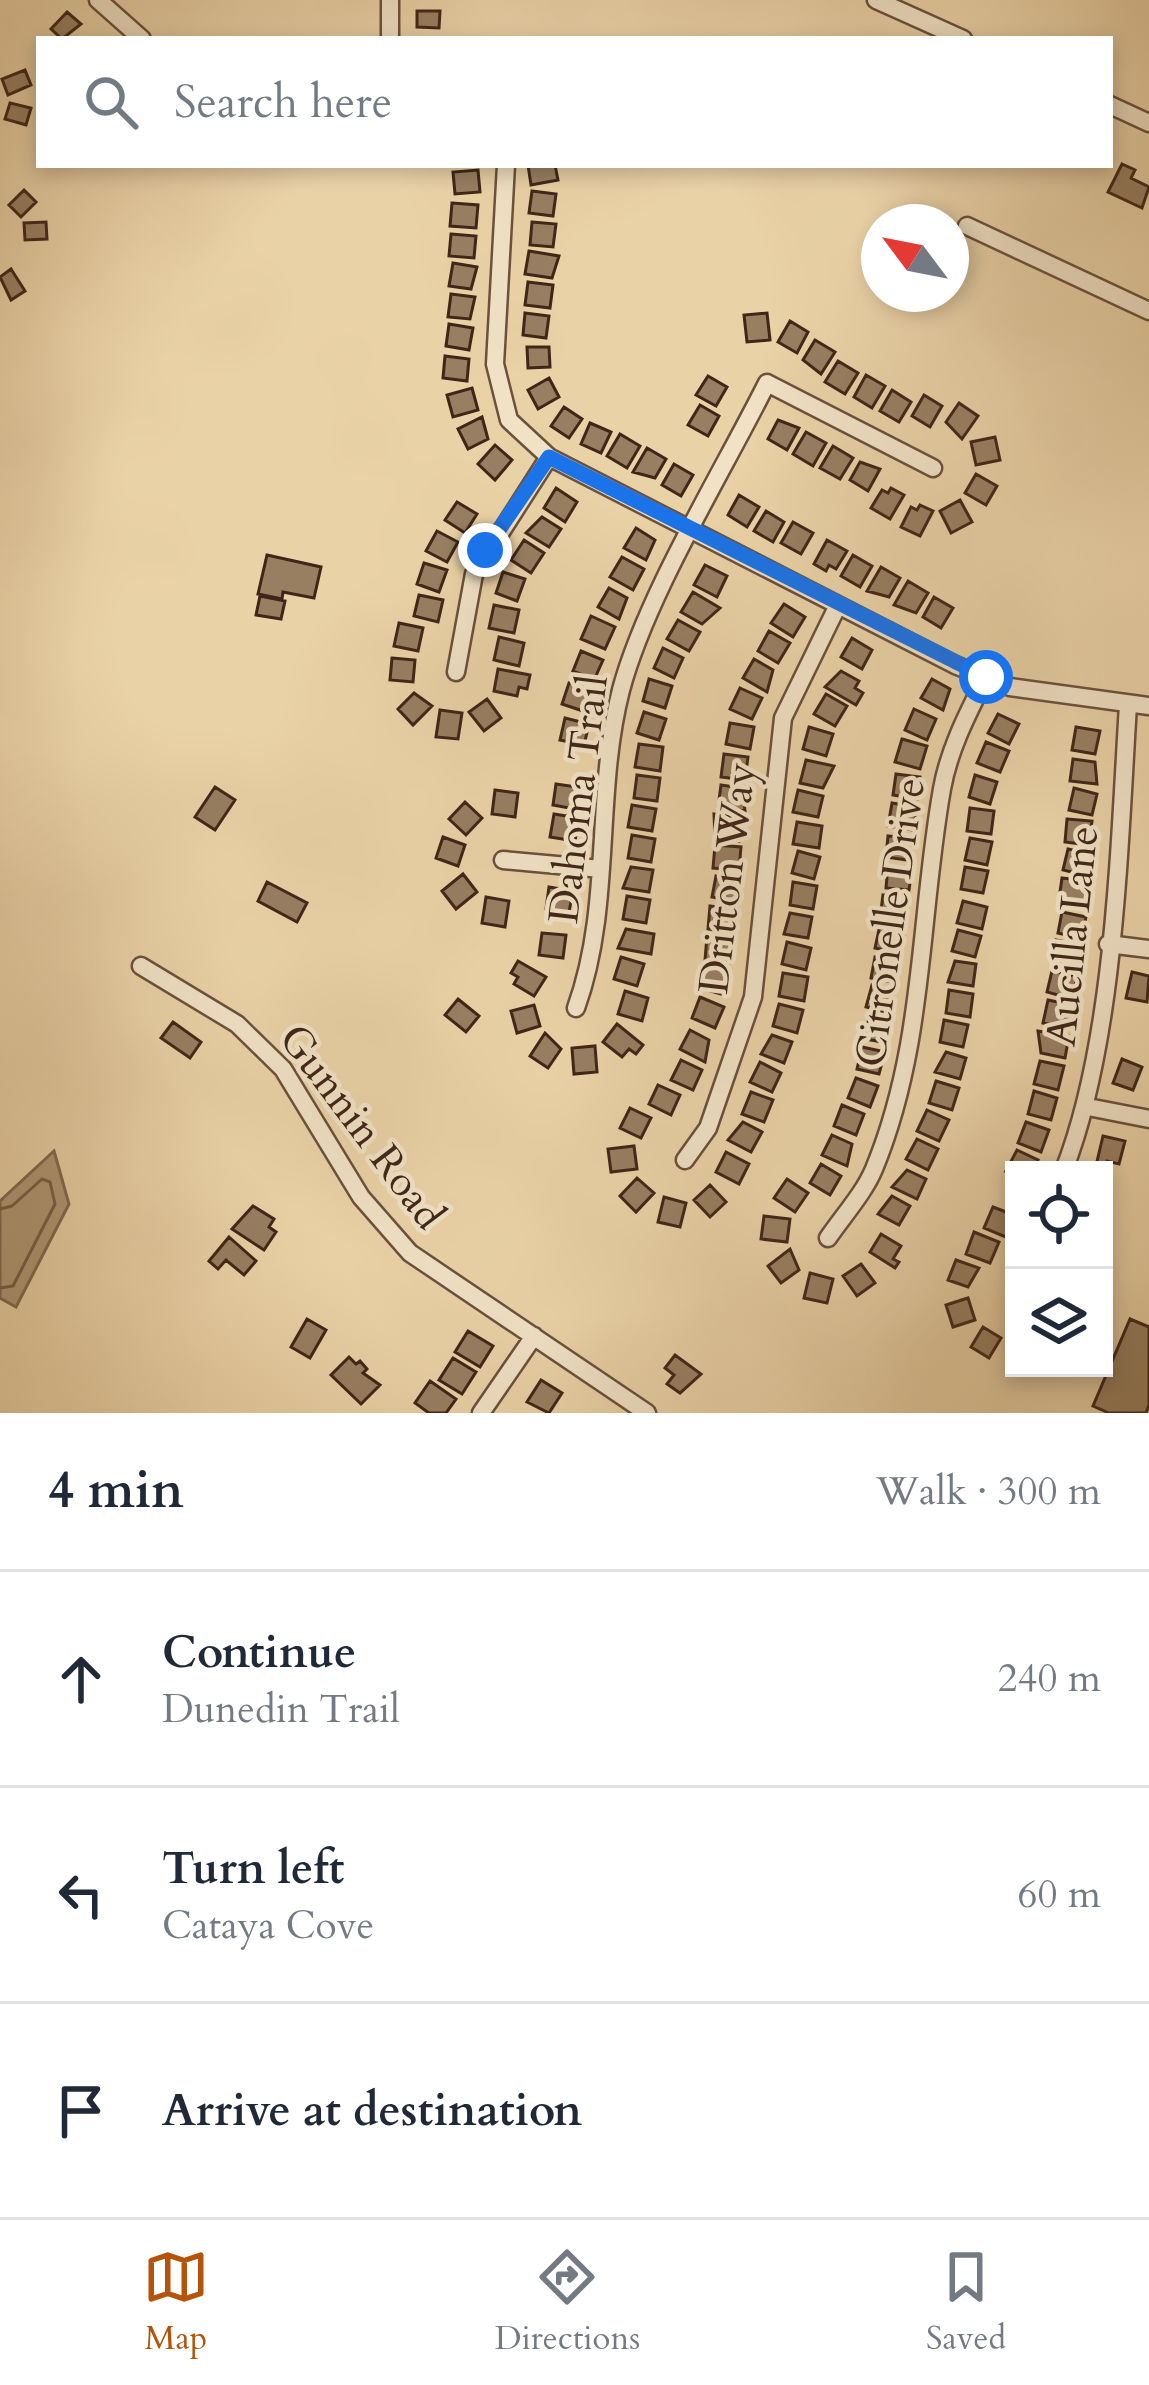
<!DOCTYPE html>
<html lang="en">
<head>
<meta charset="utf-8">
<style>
	body { margin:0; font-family:Cardo,serif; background:#f2f2f3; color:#1f2937 }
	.controls { position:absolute; right:36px; bottom:36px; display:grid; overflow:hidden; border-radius:0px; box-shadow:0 6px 18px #0003 }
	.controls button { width:108px; height:108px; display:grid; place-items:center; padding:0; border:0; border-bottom:3px solid #e0e1e3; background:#fff; color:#1f2937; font:60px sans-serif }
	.compass { position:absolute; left:861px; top:204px; width:108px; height:108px; border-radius:50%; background:#fff; box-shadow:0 6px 18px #0003; rotate:302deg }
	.stop { position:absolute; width:36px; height:36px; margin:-27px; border:9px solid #1a73e8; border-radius:50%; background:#fff }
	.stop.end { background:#1a73e8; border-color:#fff; box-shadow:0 3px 12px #0008 }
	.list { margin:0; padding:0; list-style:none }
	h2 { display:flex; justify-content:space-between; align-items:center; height:156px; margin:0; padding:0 48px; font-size:51px }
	h2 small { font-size:39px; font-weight:400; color:#747a83 }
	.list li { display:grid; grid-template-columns:78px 1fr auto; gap:36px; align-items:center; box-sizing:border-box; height:216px; padding:0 48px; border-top:3px solid #e0e1e3 }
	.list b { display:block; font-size:45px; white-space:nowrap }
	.list p { margin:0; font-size:39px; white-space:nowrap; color:#747a83 }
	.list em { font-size:39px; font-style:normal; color:#747a83 }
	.icon { flex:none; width:66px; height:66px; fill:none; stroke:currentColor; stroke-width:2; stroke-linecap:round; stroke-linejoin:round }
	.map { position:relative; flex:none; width:1149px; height:1413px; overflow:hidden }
	.search { position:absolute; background:#fff; box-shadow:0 6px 18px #0003; left:36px; right:36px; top:36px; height:132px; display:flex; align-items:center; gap:30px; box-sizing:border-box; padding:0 42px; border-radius:0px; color:#747a83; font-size:45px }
	.sheet { height:804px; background:#fff }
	nav { display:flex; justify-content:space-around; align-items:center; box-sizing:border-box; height:168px; border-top:3px solid #e0e1e3; background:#fff; font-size:33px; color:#747a83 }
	nav a { display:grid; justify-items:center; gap:6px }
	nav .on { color:#b45309 }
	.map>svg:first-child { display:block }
	.water { fill:#b09876; stroke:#836a50; stroke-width:3 }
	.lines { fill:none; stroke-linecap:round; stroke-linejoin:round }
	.shore { stroke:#785f47; stroke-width:3 }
	.building { fill:#987f62; stroke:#3f2618; stroke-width:3 }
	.street-casing { stroke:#6a513c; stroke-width:21 }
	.street { stroke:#f1e2c6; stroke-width:16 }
	.route { stroke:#1a73e8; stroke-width:15 }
	.labels { text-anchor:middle; stroke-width:9; stroke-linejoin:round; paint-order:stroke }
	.street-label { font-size:42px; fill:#3f2618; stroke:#f1e2c6 }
</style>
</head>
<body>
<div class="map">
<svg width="1149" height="1413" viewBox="0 0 1149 1413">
	<rect width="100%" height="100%" fill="#ead2a7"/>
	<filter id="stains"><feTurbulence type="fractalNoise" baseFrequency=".00167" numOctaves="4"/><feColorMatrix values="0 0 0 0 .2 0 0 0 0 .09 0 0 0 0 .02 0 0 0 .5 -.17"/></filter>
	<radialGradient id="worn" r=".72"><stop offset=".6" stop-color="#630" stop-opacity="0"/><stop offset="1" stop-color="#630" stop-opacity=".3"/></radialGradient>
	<!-- water -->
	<path class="water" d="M54,1151L69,1204L16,1307L0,1298V1201Z"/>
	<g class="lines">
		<!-- shore -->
		<path class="shore" d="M0,1209L12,1206L42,1179L50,1182L55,1204L13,1286L0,1288"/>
	</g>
	<!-- building -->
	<path class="building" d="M417,11H440L439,28L417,27Z
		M67,12L81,24L62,39L51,29Z
		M25,70L31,85L8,95L2,79Z
		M10,103L31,108L26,125L5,119Z
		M1122,164L1135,170L1131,178L1149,187L1142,208L1108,192Z
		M528,165H555L558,180L531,185Z
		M478,170L480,192L455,194L453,172Z
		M24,190L36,202L21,217L9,205Z
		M532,191L556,194L553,216L529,213Z
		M452,203L478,205L476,228L450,226Z
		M46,222L47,239L25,240L24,223Z
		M532,222L556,224L553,247L530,245Z
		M451,234L476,236L474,258L449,256Z
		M529,251L559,256L552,278L525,274Z
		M453,263L477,267L471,289L449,286Z
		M11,269L25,291L11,300L0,277Z
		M528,282L553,285L550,308L525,305Z
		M451,294L475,297L470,319L448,317Z
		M525,313L549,316L546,338L523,335Z
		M767,313L770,340L747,342L744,315Z
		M790,321L808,332L797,353L778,342Z
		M449,324L473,328L469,350L446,346Z
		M815,340L835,352L821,374L803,360Z
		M527,347H549L550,367L528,368Z
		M445,356L469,359L467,381L443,378Z
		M838,361L858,373L845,394L825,382Z
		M866,375L885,386L872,408L854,397Z
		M708,376L727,387L716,406L696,395Z
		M549,378L559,397L538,409L528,390Z
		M472,388L478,410L453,417L447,395Z
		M892,390L911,402L899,422L880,411Z
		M924,395L942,406L930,427L912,416Z
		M959,403L978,416L962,439L946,422Z
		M700,405L719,416L708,436L688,425Z
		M564,407L582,419L569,438L551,426Z
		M482,417L488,439L468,449L458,429Z
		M778,420L799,428L787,450L768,439Z
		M590,423L611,432L601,453L581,444Z
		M806,432L826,443L813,466L793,454Z
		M620,434L640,446L627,468L607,456Z
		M995,437L1000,460L976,465L971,442Z
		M495,445L512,460L495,480L478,464Z
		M833,446L853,458L840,479L820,468Z
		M647,448L666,459L655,478L633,472Z
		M860,462L880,469L868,491L850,480Z
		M674,464L693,475L681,496L662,485Z
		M976,474L997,486L986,505L965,493Z
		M556,488L577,502L565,522L544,508Z
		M891,488L904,495L890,519L871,508L882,490L888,493Z
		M739,495L759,507L747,527L728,515Z
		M960,500L972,522L951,533L940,511Z
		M457,502L477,514L465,533L445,520Z
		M920,505L933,511L920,536L901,527L911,507L917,510Z
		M766,511L784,522L773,542L754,531Z
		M542,517L561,529L549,547L526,533Z
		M793,522L813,533L801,554L781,543Z
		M636,528L655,540L646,560L624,548Z
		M437,531L458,542L447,562L426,551Z
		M524,540L544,553L531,573L511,560Z
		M827,540L847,551L836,569L829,565L826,571L814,564Z
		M267,555L321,567L314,598L283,592L282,599L258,594Z
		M853,555L872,566L860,587L841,576Z
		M622,557L644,569L633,590L610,577Z
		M424,563L447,570L439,592L417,584Z
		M705,565L727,576L717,597L694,585Z
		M881,567L900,578L889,597L867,591Z
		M503,572L525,579L517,601L496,593Z
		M908,581L928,593L916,613L894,605Z
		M609,588L627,598L619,619L598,607Z
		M693,592L720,608L702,624L681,612Z
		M419,595L443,600L438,622L414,616Z
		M260,596L285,601L281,619L256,615Z
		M934,597L953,608L941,628L923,617Z
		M784,604L805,617L793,637L771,623Z
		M494,605L519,610L514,633L489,628Z
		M591,616L615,627L605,649L581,639Z
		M678,620L700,632L689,651L667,639Z
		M399,623L423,628L418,651L394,646Z
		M769,631L790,643L778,663L758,651Z
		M499,637L524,643L519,666L494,660Z
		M852,638L872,650L862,669L841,657Z
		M663,648L683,658L674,678L654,668Z
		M581,651L603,660L594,680L573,671Z
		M392,658L415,660L413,682L390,680Z
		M754,659L773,670L767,692L743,678Z
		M498,669L530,675L527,689L519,687L517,696L494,691Z
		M841,671L859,681L855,688L863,693L856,705L825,687Z
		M649,679L672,686L665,708L643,701Z
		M932,679L950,689L943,710L921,698Z
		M569,683L593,690L586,712L562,704Z
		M740,688L762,698L752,719L730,709Z
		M414,693L432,706L413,725L398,709Z
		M826,694L847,706L835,726L814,714Z
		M487,699L501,718L484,731L469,712Z
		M914,709L936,719L927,740L905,730Z
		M440,710L462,713L458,739L436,737Z
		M644,712L666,719L659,740L637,733Z
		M998,714L1019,724L1009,744L988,733Z
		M565,718L589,724L584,745L560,740Z
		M730,723L754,727L750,749L726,744Z
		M809,727L833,734L826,756L803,749Z
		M1076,727L1100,731L1095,754L1072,750Z
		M902,739L927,746L920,769L895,762Z
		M986,742L1009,751L1000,772L977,763Z
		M639,744L663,747L660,771L635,767Z
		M724,754L748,757L745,780L721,777Z
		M1073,759L1095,762L1097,784L1070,781Z
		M806,760L834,766L823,788L800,783Z
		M896,774L920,777L917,799L893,795Z
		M637,775L660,778L657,801L634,798Z
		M975,775L997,782L990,804L969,797Z
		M556,784L577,787L580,810L553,805Z
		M721,785L742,788L745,811L718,807Z
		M215,787L235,800L215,830L195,817Z
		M1074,788L1097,794L1092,815L1069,810Z
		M495,790L518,793L515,817L492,814Z
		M798,790L823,796L818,817L793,812Z
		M465,802L482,818L466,835L449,819Z
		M892,803L917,807L913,830L888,826Z
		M632,805L656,809L652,831L628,827Z
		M970,808L994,811L991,834L967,831Z
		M554,814L579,818L575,841L550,837Z
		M714,814L744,819L739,841L715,837Z
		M1067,819L1092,821L1089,845L1065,842Z
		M797,822L822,826L819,848L793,844Z
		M632,835L655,839L651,862L628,858Z
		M888,836L910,838L913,861L886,857Z
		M443,837L465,845L458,866L436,858Z
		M970,838L992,842L987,865L965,860Z
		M715,845L741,847L739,870L713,868Z
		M1068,849L1092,854L1087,876L1063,870Z
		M798,851L820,857L814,879L792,873Z
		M888,866L912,868L909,890L886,888Z
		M631,867L653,870L649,892L623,888Z
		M965,867L988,871L983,893L961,889Z
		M463,874L477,892L456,909L442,891Z
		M716,876L740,880L736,901L712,897Z
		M1062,878L1088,881L1085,903L1059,899Z
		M267,882L307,903L297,922L258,901Z
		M793,882L817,886L813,909L790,905Z
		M549,887L573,891L569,912L546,909Z
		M883,895L909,898L906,921L880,918Z
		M627,896L650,900L646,923L623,919Z
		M486,897L509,901L505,927L482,923Z
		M963,901L987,907L982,929L957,923Z
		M710,906L735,909L732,932L708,929Z
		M1062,912L1086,917L1081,938L1058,933Z
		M790,913L812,917L808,938L784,934Z
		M880,925L905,930L900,953L875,948Z
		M626,929L654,934L651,954L618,948Z
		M958,930L981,936L975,957L952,951Z
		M542,933L566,935L563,958L539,955Z
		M707,936L733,939L730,963L705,960Z
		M1056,940L1081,945L1077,968L1052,963Z
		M787,942L811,948L806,970L782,964Z
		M621,957L644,964L637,986L614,979Z
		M875,957L897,961V983L871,978Z
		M518,961L546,977L534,996L514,984L518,977L511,973Z
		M955,961L976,964L973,986L948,982Z
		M706,966L731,973L724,995L700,988Z
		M1052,971L1077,977L1072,999L1047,992Z
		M1132,972L1149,976L1147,1002L1126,998Z
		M783,973L808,977L804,1001L779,996Z
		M872,985L894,991L889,1013L866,1007Z
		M949,990L973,994L970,1017L946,1013Z
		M625,991L648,998L642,1021L618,1014Z
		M700,997L724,1007L715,1028L692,1018Z
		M458,999L479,1016L466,1032L445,1015Z
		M1048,1000L1072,1005L1068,1028L1043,1023Z
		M779,1004L803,1010L797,1033L773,1026Z
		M534,1005L540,1026L517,1033L511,1011Z
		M869,1017L892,1021L888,1043L865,1039Z
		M944,1020L968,1025L963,1047L940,1042Z
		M173,1022L201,1042L190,1058L161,1038Z
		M617,1024L643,1045L636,1054L629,1049L622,1057L603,1042Z
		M690,1030L709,1040L705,1062L680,1049Z
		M1038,1031L1069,1036L1065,1058L1041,1053Z
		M545,1033L561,1049L548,1068L530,1056Z
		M772,1035L792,1042L784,1063L761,1054Z
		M595,1046L597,1072L574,1074L572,1048Z
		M862,1047L885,1052L879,1074L857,1069Z
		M946,1052L966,1058L960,1079L935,1072Z
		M1122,1059L1142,1067L1133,1090L1113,1083Z
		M681,1060L702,1070L693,1090L671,1080Z
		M1040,1061L1064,1066L1058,1090L1034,1084Z
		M760,1062L781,1073L772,1092L750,1082Z
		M856,1078L878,1086L870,1107L848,1098Z
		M936,1081L959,1088L952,1110L929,1103Z
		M658,1085L680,1095L671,1115L649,1104Z
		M1034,1091L1057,1098L1051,1120L1028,1114Z
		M751,1092L773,1100L764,1122L742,1114Z
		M842,1105L864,1114L856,1135L834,1126Z
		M630,1108L651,1118L641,1138L620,1128Z
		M927,1110L949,1120L939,1141L917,1131Z
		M743,1122L762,1132L751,1152L728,1140Z
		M1026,1122L1049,1130L1041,1152L1018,1143Z
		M832,1135L852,1144L847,1166L822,1155Z
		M1103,1136L1125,1141L1119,1164L1107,1161L1104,1175V1170H1095Z
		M917,1139L938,1149L928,1170L906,1159Z
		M634,1146L637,1169L611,1172L608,1149Z
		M1017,1150L1038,1160L1033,1170L1006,1171Z
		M726,1152L749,1164L739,1184L716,1172Z
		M821,1164L841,1176L830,1195L810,1183Z
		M907,1170L926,1179L917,1199L892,1187Z
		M637,1178L654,1193L636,1212L620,1196Z
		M787,1179L808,1193L795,1212L774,1198Z
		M710,1185L726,1202L710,1217L694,1200Z
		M892,1196L910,1206L899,1225L878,1214Z
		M664,1197L686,1203L680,1227L658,1222Z
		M253,1206L274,1219L269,1227L276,1232L264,1250L232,1229Z
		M993,1207L1014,1215L1008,1238L984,1228Z
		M764,1216L790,1219L787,1242L761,1239Z
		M974,1232L999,1242L990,1263L966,1254Z
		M881,1234L901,1246L893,1259L899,1262L895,1268L870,1252Z
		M229,1237L256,1261L244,1275L226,1260L218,1269L209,1261Z
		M790,1249L799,1270L781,1283L768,1266Z
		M956,1260L979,1268L968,1287L948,1280Z
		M861,1264L875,1283L857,1296L843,1276Z
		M810,1273L833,1279L827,1303L804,1298Z
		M968,1298L975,1320L953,1327L946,1305Z
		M307,1319L326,1330L310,1358L291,1347Z
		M1130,1319L1149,1327V1405L1146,1413H1109L1093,1406Z
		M983,1327L1001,1338L989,1358L971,1347Z
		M468,1331L493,1346L480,1367L455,1352Z
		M675,1355L701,1374L680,1393L667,1384L674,1375L665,1368Z
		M349,1357L356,1364L360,1361L367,1369L363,1373L380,1385L361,1404L331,1375Z
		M453,1358L476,1372L462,1394L439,1380Z
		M541,1380L562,1393L549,1413L527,1402Z
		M430,1381L456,1399L446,1413H429L415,1403Z"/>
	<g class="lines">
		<defs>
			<path id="street" d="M98,0L142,39
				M390,0V39
				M876,0L963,39
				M1110,105L1149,123
				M506,165L495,364L509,420L549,457L955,665L1010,687L1149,706
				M967,226L1149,311
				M456,672L474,574L549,457
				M503,860L601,869
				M1108,944L1149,949
				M141,966L237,1024L283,1069L361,1197L410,1253L647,1413
				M576,1008C613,906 594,794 621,690C646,596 722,473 767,383L933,468
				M1088,1107L1149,1119
				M685,1160L708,1128L753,997L783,718L838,605
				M1064,1170C1115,1039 1119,847 1128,705
				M828,1238C843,1216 864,1193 874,1169C925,1046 919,917 942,789C949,749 968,713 986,677
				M481,1413L534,1336"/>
		</defs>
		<!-- street casing -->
		<use href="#street" class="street-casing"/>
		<!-- street -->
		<use href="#street" class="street"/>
	</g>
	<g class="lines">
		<!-- route -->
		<path class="route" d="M485,550L549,457L986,677"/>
	</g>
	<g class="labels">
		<!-- street labels -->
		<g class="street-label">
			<text transform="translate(577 799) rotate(-83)" y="15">Dahoma Trail</text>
			<text transform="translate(726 878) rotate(-83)" y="15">Dritton Way</text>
			<text transform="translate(889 922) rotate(-82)" y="15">Citronelle Drive</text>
			<text transform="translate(1071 936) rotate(-84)" y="15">Aucilla Lane</text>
			<text transform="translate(363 1126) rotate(53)" y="15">Gunnin Road</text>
		</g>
	</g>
	<rect width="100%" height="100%" filter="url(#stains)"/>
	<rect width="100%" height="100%" fill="url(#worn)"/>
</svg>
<div class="controls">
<button><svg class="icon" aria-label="locate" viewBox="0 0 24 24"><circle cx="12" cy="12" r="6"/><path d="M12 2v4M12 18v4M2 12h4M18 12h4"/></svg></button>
<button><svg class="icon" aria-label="layers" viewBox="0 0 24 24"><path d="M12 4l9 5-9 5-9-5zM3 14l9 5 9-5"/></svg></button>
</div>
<svg class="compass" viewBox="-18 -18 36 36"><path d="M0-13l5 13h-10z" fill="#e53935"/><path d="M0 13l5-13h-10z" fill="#747a83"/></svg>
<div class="stop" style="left:986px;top:677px"></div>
<div class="stop end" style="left:485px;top:550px"></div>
<div class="search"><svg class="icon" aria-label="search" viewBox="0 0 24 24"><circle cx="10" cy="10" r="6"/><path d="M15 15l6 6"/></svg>Search here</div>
</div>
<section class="sheet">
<h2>4 min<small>Walk · 300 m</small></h2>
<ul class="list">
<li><svg class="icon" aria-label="ahead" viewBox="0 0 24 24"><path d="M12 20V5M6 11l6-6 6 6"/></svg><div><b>Continue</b><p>Dunedin Trail</p></div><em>240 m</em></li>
<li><svg class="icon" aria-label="left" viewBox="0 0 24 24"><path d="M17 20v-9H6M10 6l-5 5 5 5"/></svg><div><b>Turn left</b><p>Cataya Cove</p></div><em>60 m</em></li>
<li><svg class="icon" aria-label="arrive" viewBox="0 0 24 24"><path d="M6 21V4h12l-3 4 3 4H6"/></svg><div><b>Arrive at destination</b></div></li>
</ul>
</section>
<nav>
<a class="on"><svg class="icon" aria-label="map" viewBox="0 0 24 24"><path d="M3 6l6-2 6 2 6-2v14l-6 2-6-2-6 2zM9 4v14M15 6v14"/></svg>Map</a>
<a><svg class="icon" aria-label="directions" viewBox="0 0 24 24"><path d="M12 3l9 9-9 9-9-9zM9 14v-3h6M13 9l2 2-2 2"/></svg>Directions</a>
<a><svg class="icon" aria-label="saved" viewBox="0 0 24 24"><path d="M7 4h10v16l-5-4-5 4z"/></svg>Saved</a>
</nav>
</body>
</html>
